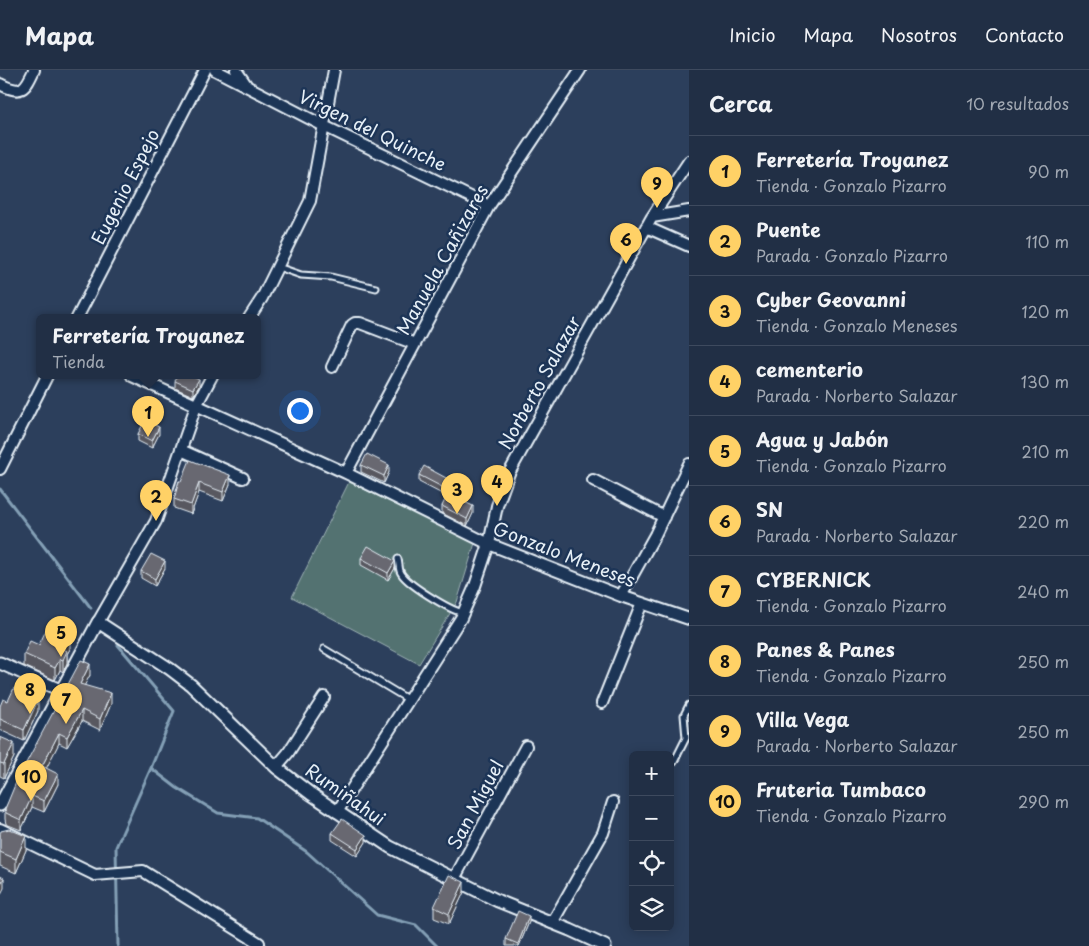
<!DOCTYPE html>
<html lang="es">
<head>
<meta charset="utf-8">
<style>
	body { margin:0; font-family:"Playpen Sans",sans-serif; background:#2d3b50; color:#f1f3f6 }
	.controls { position:absolute; right:15px; bottom:15px; display:grid; overflow:hidden; border-radius:8px; box-shadow:0 2px 12px #0003 }
	.controls button { width:45px; height:45px; display:grid; place-items:center; padding:0; border:0; border-bottom:1px solid #3e4a5e; background:#212f45; color:#f1f3f6; font:25px sans-serif }
	.you { position:absolute; left:299px; top:340px; width:18px; height:18px; margin:-12px; border:4px solid #fff; border-radius:50%; background:#1a73e8; box-shadow:0 0 0 8px #1a73e833 }
	.badge { display:grid; place-items:center; width:32px; height:32px; border-radius:50%; background:#ffd166; color:#111; font-size:16px; font-weight:700 }
	.pin { position:absolute; translate:-50% -41px; filter:drop-shadow(0 1px 2px #0008) }
	.pin::after { content:''; position:absolute; top:26px; width:18px; height:15px; background:inherit; clip-path:polygon(0 0,100% 0,50% 100%) }
	.popup { position:absolute; left:36px; top:244px; width:225px; height:65px; box-sizing:border-box; display:grid; place-content:center; border-radius:8px; background:#212f45; filter:drop-shadow(0 1px 4px #0005); font-size:16px; white-space:nowrap; color:#a2a9b3 }
	.popup b { font-size:19px; color:#f1f3f6 }
	.popup::after { content:''; position:absolute; left:50%; top:100%; margin-left:-10px; border:10px solid transparent; border-top-color:#212f45 }
	.list { margin:0; padding:0; list-style:none }
	h2 { display:flex; justify-content:space-between; align-items:center; height:65px; margin:0; padding:0 20px; font-size:21px }
	h2 small { font-size:16px; font-weight:400; color:#a2a9b3 }
	.list li { display:grid; grid-template-columns:32px 1fr auto; gap:15px; align-items:center; box-sizing:border-box; height:70px; padding:0 20px; border-top:1px solid #3e4a5e }
	.list b { display:block; font-size:19px; white-space:nowrap }
	.list p { margin:0; font-size:16px; white-space:nowrap; color:#a2a9b3 }
	.list em { font-size:16px; font-style:normal; color:#a2a9b3 }
	.icon { flex:none; width:28px; height:28px; fill:none; stroke:currentColor; stroke-width:2; stroke-linecap:round; stroke-linejoin:round }
	.map { position:relative; flex:none; width:689px; height:876px; overflow:hidden }
	header { display:flex; align-items:center; gap:30px; box-sizing:border-box; height:70px; padding:0 25px; background:#212f45; border-bottom:1px solid #3e4a5e }
	header strong { font-size:24px }
	nav { display:flex; gap:28px; margin-inline-start:auto; font-size:18px }
	main { display:flex }
	aside { flex:1; background:#212f45 }
	.map>svg:first-child { display:block }
	.green { fill:#537271; stroke:#9eb2b4 }
	.lines { fill:none; stroke-linecap:round; stroke-linejoin:round }
	.stream { stroke:#84a0b6; stroke-width:3 }
	.service-casing { stroke:#e8f1f8; stroke-width:9 }
	.minor-casing { stroke:#e8f1f8; stroke-width:14 }
	.tertiary-casing { stroke:#e8f1f8; stroke-width:15 }
	.service { stroke:#1d3557; stroke-width:5 }
	.minor { stroke:#1d3557; stroke-width:10 }
	.tertiary { stroke:#1d3557; stroke-width:11 }
	.wall { fill:#595961; stroke:#e8f1f8 }
	.shaded-wall { fill:#48484f; stroke:#e8f1f8 }
	.building { fill:#676771; stroke:#e8f1f8 }
	.labels { text-anchor:middle; stroke-width:5; stroke-linejoin:round; paint-order:stroke }
	.street-label { font-size:18px; fill:#e8f1f8; stroke:#1d3557 }
</style>
</head>
<body>
<header>
<strong>Mapa</strong>
<nav><a>Inicio</a><a>Mapa</a><a>Nosotros</a><a>Contacto</a></nav>
</header>
<main>
<div class="map">
<svg width="689" height="876" viewBox="0 0 689 876">
	<rect width="100%" height="100%" fill="#2c3f5c"/>
	<filter id="ink" filterUnits="userSpaceOnUse"><feTurbulence type="fractalNoise" baseFrequency=".02" numOctaves="2"/><feDisplacementMap in="SourceGraphic" scale="10" xChannelSelector="R" yChannelSelector="G"/><feConvolveMatrix kernelMatrix="1 2 1 2 8 2 1 2 1" color-interpolation-filters="sRGB"/></filter>
	<g filter="url(#ink)">
		<!-- green -->
		<path class="green" d="M349,412L475,473L457,532L419,594L292,527Z"/>
		<g class="lines">
			<!-- stream -->
			<path class="stream" d="M0,419L91,538
				M118,575L174,641L151,698L177,718L218,743L257,748L307,782L377,845L416,855L437,876
				M118,876L116,777L151,698"/>
			<defs>
				<path id="service" d="M278,197L301,205L331,207L376,218
					M398,489C399,493 399,498 400,501C404,513 450,540 463,543
					M324,579L409,630
					M674,692L686,668L684,645L689,635"/>
				<path id="minor" d="M215,0L324,56L489,136
					M236,0L247,16
					M0,14C21,25 25,20 34,0
					M652,147L689,141
					M646,157L689,176
					M77,248L205,0
					M249,248L262,228L310,131L334,0
					M332,297L352,255L355,253H360L415,274
					M132,306L346,403L489,474L621,526L689,549
					M181,380L243,408
					M0,399L47,306
					M346,403L489,136L580,0
					M593,410L664,447
					M621,526L655,465L689,394
					M98,552L156,451L196,336L212,306
					M602,633L642,533
					M276,697L288,683L324,627
					M337,742L461,548L475,516L489,474L497,436L509,403L652,147L689,91
					M0,759L95,805L143,801L259,873
					M454,809L526,676
					M552,853L603,763L613,732"/>
				<path id="tertiary" d="M0,593L60,620
					M0,735L98,552L170,599L191,615L277,698L311,724L390,777L498,831L570,860L605,876"/>
			</defs>
			<!-- service casing -->
			<use href="#service" class="service-casing"/>
			<!-- minor casing -->
			<use href="#minor" class="minor-casing"/>
			<!-- tertiary casing -->
			<use href="#tertiary" class="tertiary-casing"/>
			<!-- service -->
			<use href="#service" class="service"/>
			<!-- minor -->
			<use href="#minor" class="minor"/>
			<!-- tertiary -->
			<use href="#tertiary" class="tertiary"/>
		</g>
		<!-- wall -->
		<path class="wall" d="M175,311L199,316L193,326L175,318Z
			M138,364H159L152,378L138,371Z
			M361,395L389,402L384,413L361,402Z
			M419,405L448,416L444,425L419,412Z
			M179,411L230,414L223,431L199,422L191,444L174,438V429Z
			M442,436L473,443L467,456L442,443Z
			M361,488L395,498L388,510L361,495Z
			M165,498L155,516L141,508V501Z
			M39,575L70,579L67,584V593L63,602L60,600L55,610L24,596V584Z
			M90,605L84,615L111,634L100,660L82,651L67,677L59,673L46,698L58,714L44,742L32,737L21,760L6,754L5,749V739Z
			M8,631L38,641L24,671L0,660V636Z
			M0,667L14,687L4,708L0,706Z
			M0,763L26,780L16,803L0,796Z
			M332,763L366,772L357,786L332,770Z
			M464,822L449,854L434,848V837Z
			M529,852L519,876H506V869Z"/>
		<!-- shaded-wall -->
		<path class="shaded-wall" d="M199,309V316L193,326V319Z
			M159,357V364L152,378V371Z
			M389,395V402L384,413V406Z
			M230,405V414L223,431V422Z
			M448,409V416L444,425V418Z
			M199,413V422L191,444V435Z
			M473,436V443L467,456V449Z
			M165,491V498L155,516V509Z
			M395,491V498L388,510V503Z
			M70,567V579L67,584V593L63,602V590L64,579Z
			M60,589V600L55,610V598Z
			M90,594V605L80,624V614Z
			M111,623V634L100,660V649Z
			M38,630V641L24,671V660Z
			M82,640V651L67,677V667Z
			M59,663V673L42,707V696Z
			M14,673V687L4,708V694Z
			M58,704V714L44,742V731Z
			M32,726V737L21,760V750Z
			M366,765V772L357,786V779Z
			M26,766V780L16,803V789Z
			M4,808V818L0,826V815Z
			M464,812V822L449,854V844Z
			M529,846V852L519,876H518V874Z"/>
		<!-- building -->
		<path class="building" d="M177,306H193L199,309L193,319L175,311Z
			M145,350L159,357L152,371L138,364Z
			M367,384L389,395L384,406L361,395Z
			M190,390L230,405L223,422L199,413L191,435L174,429L179,411L181,412Z
			M424,396L448,409L444,418L419,405Z
			M448,424L473,436L467,449L442,436Z
			M368,476L395,491L388,503L361,488Z
			M151,484L165,491L155,509L141,501Z
			M48,556L70,567L64,579L67,581L63,590L60,589L55,598L24,584L30,571L39,575Z
			M81,590L90,594L80,614L111,623L100,649L82,640L67,667L59,663L42,696L58,704L44,731L32,726L21,750L6,743L5,739L17,710Z
			M14,618L38,630L24,660L0,649V636L3,629L8,631Z
			M0,667L14,673L4,694L0,693Z
			M342,749L366,765L357,779L332,763Z
			M9,759L26,766L16,789L0,782V763L1,761Z
			M449,805L464,812L449,844L434,837Z
			M0,806L4,808L0,815Z
			M518,841L529,846L518,874L506,869Z"/>
	</g>
	<g class="labels">
		<!-- street labels -->
		<g class="street-label">
			<text transform="translate(372 61) rotate(26)" y="6">Virgen del Quinche</text>
			<text transform="translate(126 117) rotate(-63)" y="6">Eugenio Espejo</text>
			<text transform="translate(443 190) rotate(-61)" y="6">Manuela Cañizares</text>
			<text transform="translate(540 313) rotate(-61)" y="6">Norberto Salazar</text>
			<text transform="translate(564 485) rotate(21)" y="6">Gonzalo Meneses</text>
			<text transform="translate(345 725) rotate(35)" y="6">Rumiñahui</text>
			<text transform="translate(476 735) rotate(-62)" y="6">San Miguel</text>
		</g>
	</g>
</svg>
<div class="controls">
<button>+</button>
<button>−</button>
<button><svg class="icon" aria-label="locate" viewBox="0 0 24 24"><circle cx="12" cy="12" r="6"/><path d="M12 2v4M12 18v4M2 12h4M18 12h4"/></svg></button>
<button><svg class="icon" aria-label="layers" viewBox="0 0 24 24"><path d="M12 4l9 5-9 5-9-5zM3 14l9 5 9-5"/></svg></button>
</div>
<div class="you"></div>
<div class="pin badge" style="left:148px;top:367px">1</div>
<div class="popup"><b>Ferretería Troyanez</b>Tienda</div>
<div class="pin badge" style="left:156px;top:451px">2</div>
<div class="pin badge" style="left:457px;top:444px">3</div>
<div class="pin badge" style="left:497px;top:436px">4</div>
<div class="pin badge" style="left:61px;top:587px">5</div>
<div class="pin badge" style="left:626px;top:194px">6</div>
<div class="pin badge" style="left:66px;top:654px">7</div>
<div class="pin badge" style="left:30px;top:644px">8</div>
<div class="pin badge" style="left:657px;top:138px">9</div>
<div class="pin badge" style="left:31px;top:731px">10</div>
</div>
<aside>
<h2>Cerca<small>10 resultados</small></h2>
<ul class="list">
<li><span class="badge">1</span><div><b>Ferretería Troyanez</b><p>Tienda · Gonzalo Pizarro</p></div><em>90 m</em></li>
<li><span class="badge">2</span><div><b>Puente</b><p>Parada · Gonzalo Pizarro</p></div><em>110 m</em></li>
<li><span class="badge">3</span><div><b>Cyber Geovanni</b><p>Tienda · Gonzalo Meneses</p></div><em>120 m</em></li>
<li><span class="badge">4</span><div><b>cementerio</b><p>Parada · Norberto Salazar</p></div><em>130 m</em></li>
<li><span class="badge">5</span><div><b>Agua y Jabón</b><p>Tienda · Gonzalo Pizarro</p></div><em>210 m</em></li>
<li><span class="badge">6</span><div><b>SN</b><p>Parada · Norberto Salazar</p></div><em>220 m</em></li>
<li><span class="badge">7</span><div><b>CYBERNICK</b><p>Tienda · Gonzalo Pizarro</p></div><em>240 m</em></li>
<li><span class="badge">8</span><div><b>Panes &amp; Panes</b><p>Tienda · Gonzalo Pizarro</p></div><em>250 m</em></li>
<li><span class="badge">9</span><div><b>Villa Vega</b><p>Parada · Norberto Salazar</p></div><em>250 m</em></li>
<li><span class="badge">10</span><div><b>Fruteria Tumbaco</b><p>Tienda · Gonzalo Pizarro</p></div><em>290 m</em></li>
</ul>
</aside>
</main>
</body>
</html>
